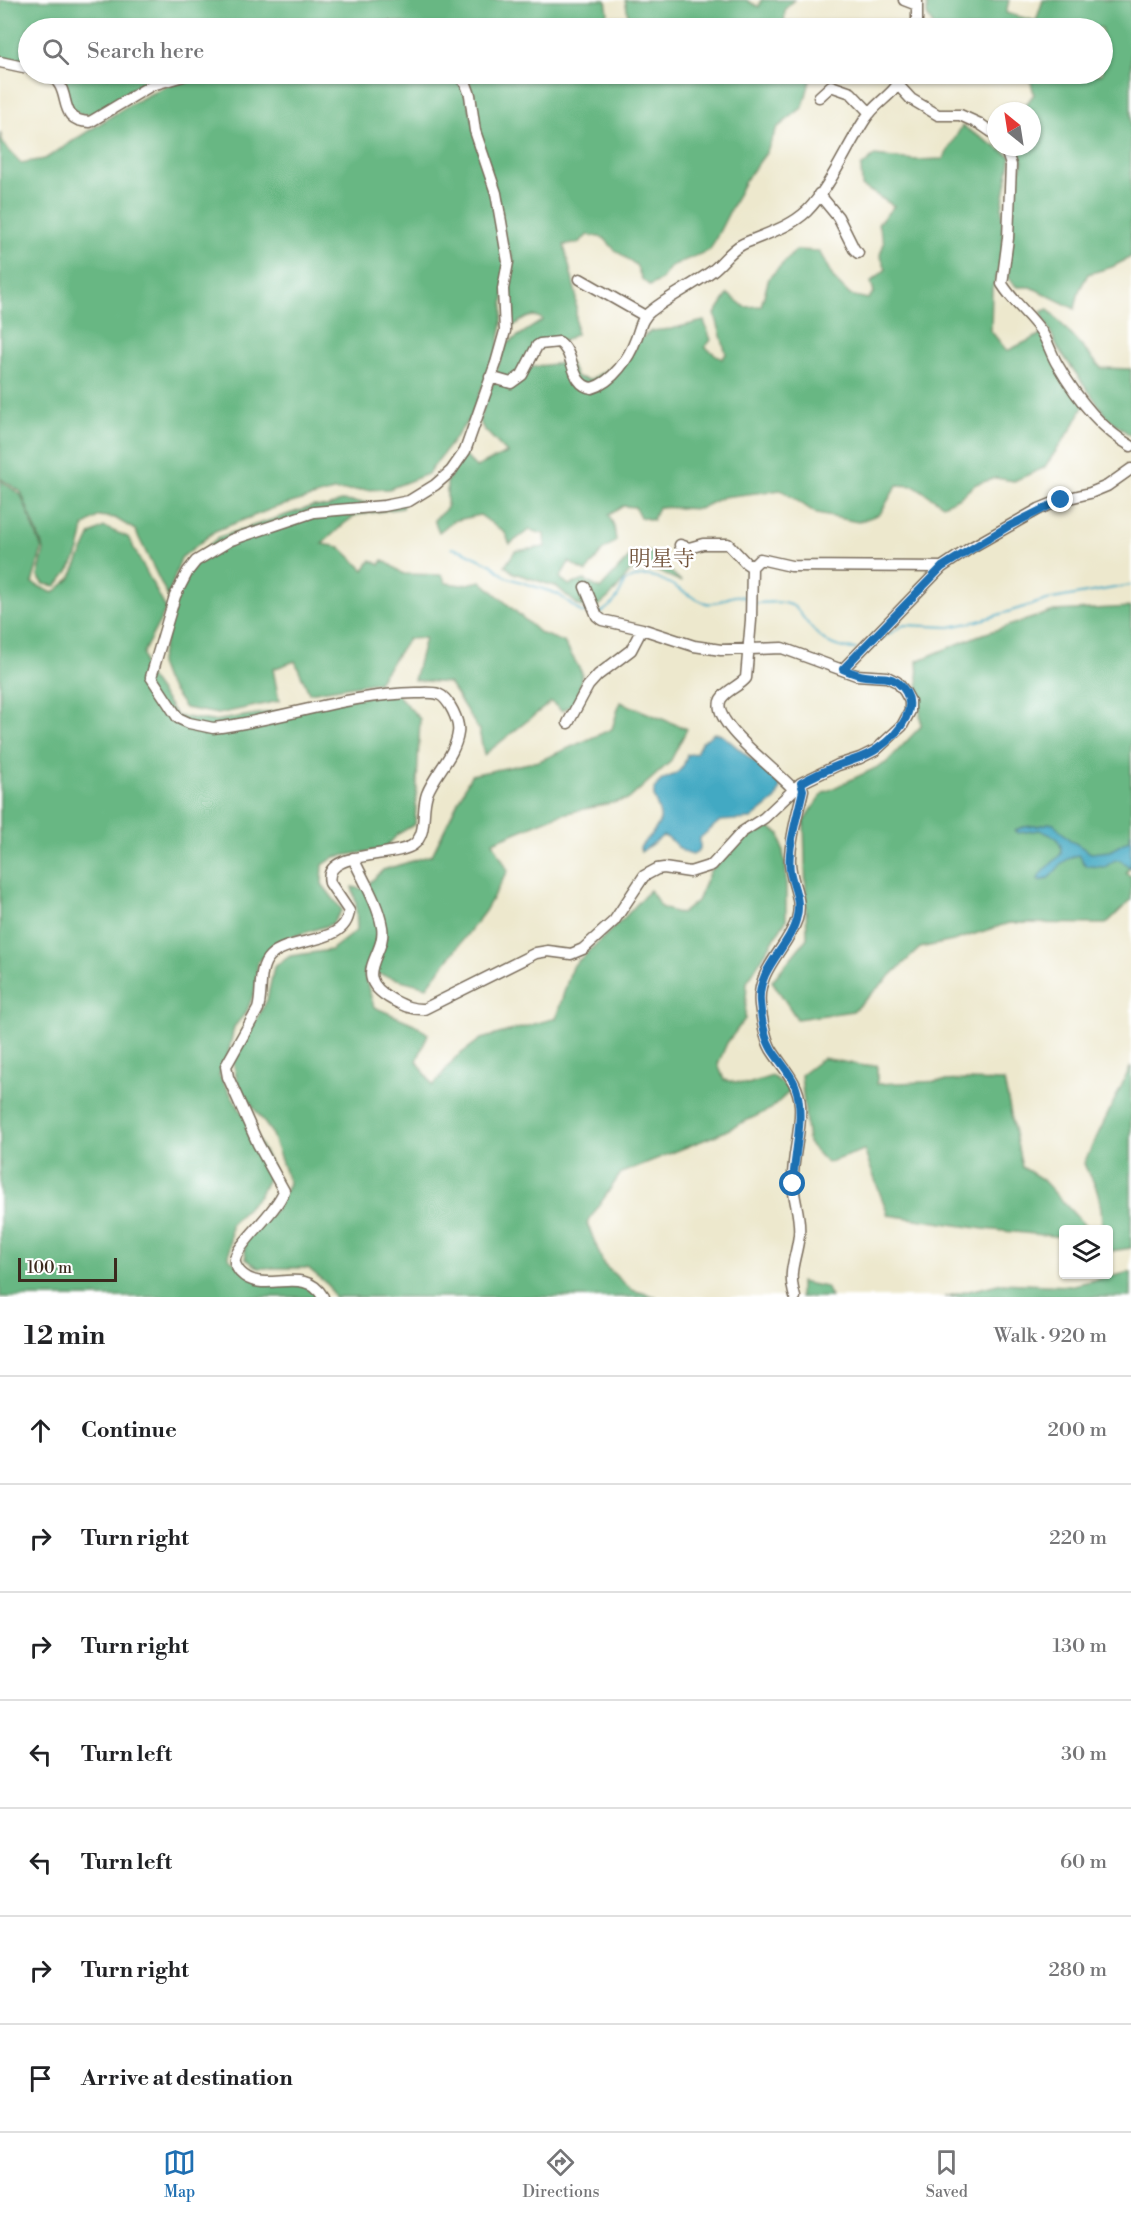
<!DOCTYPE html>
<html lang="en">
<head>
<meta charset="utf-8">
<style>
	body { margin:0; font-family:"Libre Bodoni","Noto Serif JP",serif; background:#f6f6f6; color:#202124 }
	.controls { position:absolute; right:18px; bottom:18px; display:grid; overflow:hidden; border-radius:6px; box-shadow:0 2px 4px #0004 }
	.controls button { width:54px; height:54px; display:grid; place-items:center; padding:0; border:0; border-bottom:2px solid #e0e0e0; background:#fff; color:#202124; font:30px sans-serif }
	.compass { position:absolute; left:987px; top:102px; width:54px; height:54px; border-radius:50%; background:#fff; box-shadow:0 2px 4px #0004; rotate:330deg }
	.scale { position:absolute; left:18px; bottom:15px; width:99px; box-sizing:border-box; padding-left:6px; border:3px solid #3b2a1e; border-top:0; font-size:16px; line-height:21px; white-space:nowrap; color:#3b2a1e; -webkit-text-stroke:4px #fff; paint-order:stroke }
	.stop { position:absolute; width:18px; height:18px; margin:-14px; border:4px solid #1f6fb2; border-radius:50%; background:#fff }
	.stop.end { background:#1f6fb2; border-color:#fff; box-shadow:0 2px 6px #0008 }
	.list { margin:0; padding:0; list-style:none }
	h2 { display:flex; justify-content:space-between; align-items:center; height:78px; margin:0; padding:0 24px; font-size:26px }
	h2 small { font-size:20px; font-weight:400; color:#757577 }
	.list li { display:grid; grid-template-columns:39px 1fr auto; gap:18px; align-items:center; box-sizing:border-box; height:108px; padding:0 24px; border-top:2px solid #e0e0e0 }
	.list b { display:block; font-size:22px; white-space:nowrap }
	.list em { font-size:20px; font-style:normal; color:#757577 }
	.icon { flex:none; width:33px; height:33px; fill:none; stroke:currentColor; stroke-width:2; stroke-linecap:round; stroke-linejoin:round }
	.map { position:relative; flex:none; width:1131px; height:1297px; overflow:hidden }
	.search { position:absolute; background:#fff; box-shadow:0 2px 4px #0004; left:18px; right:18px; top:18px; height:66px; display:flex; align-items:center; gap:15px; box-sizing:border-box; padding:0 21px; border-radius:33px; color:#757577; font-size:22px }
	.sheet { height:834px; background:#fff }
	nav { display:flex; justify-content:space-around; align-items:center; box-sizing:border-box; height:84px; border-top:2px solid #e0e0e0; background:#fff; font-size:16px; color:#757577 }
	nav a { display:grid; justify-items:center; gap:3px }
	nav .on { color:#1f6fb2 }
	.map>svg:first-child { display:block }
	.forest { fill:#67b783; stroke:#517050; stroke-width:1.5 }
	.water { fill:#43a9c3; stroke:#3f6a70; stroke-width:1.5 }
	.lines { fill:none; stroke-linecap:round; stroke-linejoin:round }
	.stream { stroke:#43a9c3; stroke-width:2 }
	.minor-casing { stroke:#796c5b; stroke-width:13 }
	.minor { stroke:#fff; stroke-width:10 }
	.route { stroke:#1f6fb2; stroke-width:8 }
	.labels { text-anchor:middle; stroke-width:5; stroke-linejoin:round; paint-order:stroke }
	.quarter-label { font-size:22px; fill:#74563e; stroke:#fff }
</style>
</head>
<body>
<div class="map">
<svg width="1131" height="1297" viewBox="0 0 1131 1297">
	<rect width="100%" height="100%" fill="#fff"/>
	<filter id="ink" filterUnits="userSpaceOnUse"><feTurbulence type="fractalNoise" baseFrequency=".0167" numOctaves="2"/><feDisplacementMap in="SourceGraphic" scale="12" xChannelSelector="R" yChannelSelector="G"/><feConvolveMatrix kernelMatrix="1 2 1 2 8 2 1 2 1" color-interpolation-filters="sRGB"/></filter>
	<filter id="wash" filterUnits="userSpaceOnUse"><feTurbulence type="fractalNoise" baseFrequency=".008" numOctaves="4" result="noise"/><feDisplacementMap in="SourceGraphic" scale="24" xChannelSelector="R" yChannelSelector="G"/><feGaussianBlur stdDeviation="1.35" result="paint"/><feColorMatrix in="noise" values="0 0 0 0 0 0 0 0 0 0 0 0 0 0 0 0 0 1.4 0 .05"/><feComposite in="paint" operator="in"/></filter>
	<g filter="url(#wash)">
		<rect width="100%" height="100%" fill="#ede8cd"/>
		<!-- forest -->
		<path class="forest" d="M0,0H606L608,13L597,25L599,28H414C395,16 372,23 351,28H28V64L0,58Z
			M625,0H746L759,7L761,0H794L785,9L784,28H627L630,23Z
			M927,0H1009L1006,13L1036,21L1043,0H1131V257L1112,267L1088,274L1079,291L1075,309L1031,287H1017L1008,278L1009,210L1023,160L1018,158L1012,147H1032V111H1013L1024,107L1034,94L1031,82L1020,74H1102V28L993,27L992,28H935L927,15Z
			M54,74H167L143,82L94,114L80,115L69,106Z
			M226,74H453L464,89L492,190L506,263L502,324L497,351L470,418L428,474L389,489L333,491L274,508L215,531L181,558L168,597L135,530L115,518L99,516L84,526C80,553 76,565 56,586L44,584L38,576L44,550L21,492L0,478V132L3,144L21,163L45,159L129,105L172,83Z
			M464,74H812L803,107L777,128L766,153L745,181L710,250L671,266L661,280L650,286L642,279L636,265L615,250L604,238L588,235L578,243L564,245L576,294V334L564,341L540,340L517,377L511,379L498,377L496,372L506,344L543,320C531,310 520,322 509,329L507,294L513,258L508,249L478,130L469,80Z
			M962,126L1011,156L1002,207L1003,250L1000,267L992,289L991,331L1007,351L1042,334L1085,403L1072,428L1044,468L1014,481L996,478L976,484L960,497L943,505L915,486L897,485L880,514L858,522L817,514L781,490L723,497L699,509L658,507L653,520L640,517L635,507L623,506L609,515L614,526L616,541L602,551L586,572L569,562L560,578L569,585L585,580L600,589L631,555L650,552L682,582L650,568L630,571C619,587 609,600 592,610L578,605L557,587L514,573L505,566L515,551L545,547L544,534L529,530L510,544L505,533L480,515L453,521L439,532L434,520L447,508V481L464,455L476,467L507,453L483,428L479,420L493,382C514,390 518,384 531,367L569,362L577,377L590,380L630,356L638,341L651,331L671,329L704,321L711,340L705,347L722,359L726,354L715,314L728,294L745,307L761,306L769,278L796,250L819,251L834,279L850,295L868,299L874,292L871,282L886,269L880,255L884,243L878,224L894,206L862,186L861,167L874,156L916,160L943,159Z
			M1048,309L1101,368L1131,369V436L1107,417L1058,348L1041,312Z
			M0,480L21,495L42,549L32,583L53,593L70,579L91,534L104,527L128,537L166,609L143,653L145,671L177,716L213,721L395,692L420,719L415,824L398,834L384,849L335,857L323,865L322,884L342,910L332,924L276,942L258,962L255,990L247,1011L234,1027L228,1055L219,1075L254,1132L273,1169L259,1196L231,1224L229,1258L254,1279L309,1281L322,1297H0Z
			M405,499L402,508L357,515L345,523L322,544L340,547L364,570L371,560L380,565L383,560L404,574L442,575L446,583L462,585L481,581L540,633L564,642L582,673L577,702L562,711L551,702L484,755L479,730L449,683L414,680L425,638L408,639L378,682L309,693L295,661L273,669L279,701L218,714L185,708L165,680L159,664L181,579L198,554L219,537L313,506L328,507L340,501L374,503Z
			M1131,607V865L1126,873L1131,876V900L1106,924L1009,923L953,941L920,948L853,1011L797,1019L772,981L807,938L804,821L823,793L886,763L921,726L917,661L977,636L1054,611Z
			M620,702L687,729L670,762L629,799L558,815L493,842L508,871L485,911L427,987L363,970L374,1007L414,1024L428,1034L417,1061L433,1086L455,1058L481,1039L556,1018L572,967L625,917L650,890L662,908L681,914L697,901L710,871L746,838L770,828L780,834L786,869V920L747,982L745,1019L727,1043L718,1064L724,1080L748,1084L772,1076L791,1090L771,1109L719,1134L621,1173L587,1223L604,1265L632,1290L658,1297H334L328,1285L308,1268H259L246,1259L244,1241L276,1209L289,1183L271,1132L239,1087L233,1062L267,1000L274,967L290,956L331,950L357,930L356,903L352,887L363,889L383,870L432,855L471,775L539,761L612,729Z
			M823,1058L865,1066L877,1065V1084L965,1080L1004,1081L1022,1167L1042,1179L1088,1229L1064,1230L1063,1237L984,1229L888,1215L864,1150L827,1163L808,1143L801,1075Z
			M1131,1066V1248L1111,1251L1109,1247L1108,1230L1101,1229C1103,1216 1100,1193 1093,1181C1090,1174 1086,1171 1084,1163Z
			M1131,1272V1297H944L1002,1283L1069,1286Z
			M800,1282L826,1287L831,1297H800Z"/>
		<!-- water -->
		<path class="water" d="M714,733L721,734L781,784L776,799L751,819L720,821L700,838V849L693,855C676,852 677,840 663,836L641,852L640,847C645,840 658,830 660,820C662,810 650,798 655,788C664,771 681,782 687,755L696,753L701,743Z
			M1048,823L1054,824L1070,840L1091,853L1110,851L1129,840L1131,832V868L1120,860H1115L1105,867L1086,866L1079,855C1057,858 1054,884 1038,880L1039,876L1061,854V847L1057,838L1040,830L1019,833L1015,831C1025,823 1038,829 1048,823Z"/>
		<g class="lines">
			<!-- stream -->
			<path class="stream" d="M452,548L463,551L492,565L506,577L558,594L581,612L593,614
				M755,603C765,603 784,600 793,606C798,609 802,616 805,620C819,639 832,649 856,649
				M598,614C613,606 619,598 624,582C656,563 676,592 703,602C719,609 731,588 747,599
				M876,642L904,625L950,627L978,621L1047,600L1131,585"/>
		</g>
	</g>
	<g filter="url(#ink)">
		<g class="lines">
			<defs>
				<path id="minor" d="M904,0L917,5
					M375,28L389,26L399,28
					M917,28V0
					M0,62L28,68
					M47,74C76,87 53,121 90,122L152,85L190,74
					M898,85L911,99L938,115H960L980,124L996,135
					M819,97L831,86L851,93L870,113
					M1005,147L1011,165L1008,238L1002,284C1013,302 1029,314 1041,331C1048,342 1051,354 1057,364C1075,395 1099,428 1131,446
					M819,194L838,217L854,249L858,253
					M580,279L645,316
					M490,377L511,383L522,375L537,346L540,344L559,342C576,353 569,385 592,388C613,382 629,358 636,339C640,329 641,318 651,311C670,296 692,286 712,271C723,263 730,250 743,244C765,234 789,228 807,211C830,188 847,146 866,118C877,101 896,94 903,74
					M680,545L689,548L703,544H728L746,563L752,567
					M843,669L942,567L972,547L1039,509L1061,500L1090,493L1107,486L1131,469
					M568,723L588,686L598,675L631,650L642,629
					M794,790C780,772 708,722 721,699C727,689 740,686 746,678L751,620L752,567L760,559L791,566L942,567
					M353,858C363,880 378,903 382,927C387,956 348,975 393,1000C403,1005 412,1010 424,1009L536,953L548,951L571,954L583,949L614,921L644,876L657,869L664,868L690,872L712,865L742,832L764,818L801,783L838,765L860,758L876,750L902,726L910,711V701L905,692L897,682L887,677L856,675L782,648L721,650L694,646L642,629L602,620L597,616L585,587
					M323,1297C304,1263 263,1297 240,1272C237,1268 234,1263 235,1259C237,1244 276,1213 284,1191L258,1144L228,1077L226,1066L258,1009C263,993 257,969 270,956C290,936 346,946 349,911L330,883C322,850 395,858 413,845C428,834 421,811 427,794C435,773 455,756 458,733C460,722 449,698 438,694C432,692 423,693 416,693C347,694 281,720 213,728L189,723L178,718L151,677L175,596L188,571L196,561L231,540L314,512L384,506L409,501L435,485L451,471L465,451L496,363L505,331L503,289L508,262L496,193L475,131L470,95L466,84L457,74
					M795,1297C787,1270 796,1261 799,1235C801,1215 793,1200 793,1181C792,1156 802,1130 800,1105C799,1082 782,1067 771,1049C764,1036 762,1019 760,1005C756,970 787,949 797,919C804,897 788,879 790,857C791,835 798,812 803,790L801,783"/>
			</defs>
			<!-- minor casing -->
			<use href="#minor" class="minor-casing"/>
			<!-- minor -->
			<use href="#minor" class="minor"/>
		</g>
	</g>
	<g class="lines" filter="url(#ink)">
		<!-- route -->
		<path class="route" d="M793,1184C794,1152 806,1115 795,1085C790,1072 779,1061 772,1050C764,1037 761,1017 760,1002C757,967 791,947 797,916C801,899 793,887 790,871C787,848 798,814 803,790L801,783C813,776 826,770 839,765C852,760 866,757 877,749C899,734 925,704 897,682C887,675 876,678 865,676C857,675 850,672 843,669L942,567L1007,527L1061,500"/>
	</g>
	<g class="labels">
		<!-- quarter labels -->
		<g class="quarter-label">
			<text x="662" y="566">明星寺</text>
		</g>
	</g>
</svg>
<div class="controls">
<button><svg class="icon" aria-label="layers" viewBox="0 0 24 24"><path d="M12 4l9 5-9 5-9-5zM3 14l9 5 9-5"/></svg></button>
</div>
<svg class="compass" viewBox="-18 -18 36 36"><path d="M0-13l5 13h-10z" fill="#e53935"/><path d="M0 13l5-13h-10z" fill="#757577"/></svg>
<div class="scale">100 m</div>
<div class="stop" style="left:793px;top:1184px"></div>
<div class="stop end" style="left:1061px;top:500px"></div>
<div class="search"><svg class="icon" aria-label="search" viewBox="0 0 24 24"><circle cx="10" cy="10" r="6"/><path d="M15 15l6 6"/></svg>Search here</div>
</div>
<section class="sheet">
<h2>12 min<small>Walk · 920 m</small></h2>
<ul class="list">
<li><svg class="icon" aria-label="ahead" viewBox="0 0 24 24"><path d="M12 20V5M6 11l6-6 6 6"/></svg><div><b>Continue</b></div><em>200 m</em></li>
<li><svg class="icon" aria-label="right" viewBox="0 0 24 24"><path d="M7 20v-9h11M14 6l5 5-5 5"/></svg><div><b>Turn right</b></div><em>220 m</em></li>
<li><svg class="icon" aria-label="right" viewBox="0 0 24 24"><path d="M7 20v-9h11M14 6l5 5-5 5"/></svg><div><b>Turn right</b></div><em>130 m</em></li>
<li><svg class="icon" aria-label="left" viewBox="0 0 24 24"><path d="M17 20v-9H6M10 6l-5 5 5 5"/></svg><div><b>Turn left</b></div><em>30 m</em></li>
<li><svg class="icon" aria-label="left" viewBox="0 0 24 24"><path d="M17 20v-9H6M10 6l-5 5 5 5"/></svg><div><b>Turn left</b></div><em>60 m</em></li>
<li><svg class="icon" aria-label="right" viewBox="0 0 24 24"><path d="M7 20v-9h11M14 6l5 5-5 5"/></svg><div><b>Turn right</b></div><em>280 m</em></li>
<li><svg class="icon" aria-label="arrive" viewBox="0 0 24 24"><path d="M6 21V4h12l-3 4 3 4H6"/></svg><div><b>Arrive at destination</b></div></li>
</ul>
</section>
<nav>
<a class="on"><svg class="icon" aria-label="map" viewBox="0 0 24 24"><path d="M3 6l6-2 6 2 6-2v14l-6 2-6-2-6 2zM9 4v14M15 6v14"/></svg>Map</a>
<a><svg class="icon" aria-label="directions" viewBox="0 0 24 24"><path d="M12 3l9 9-9 9-9-9zM9 14v-3h6M13 9l2 2-2 2"/></svg>Directions</a>
<a><svg class="icon" aria-label="saved" viewBox="0 0 24 24"><path d="M7 4h10v16l-5-4-5 4z"/></svg>Saved</a>
</nav>
</body>
</html>
